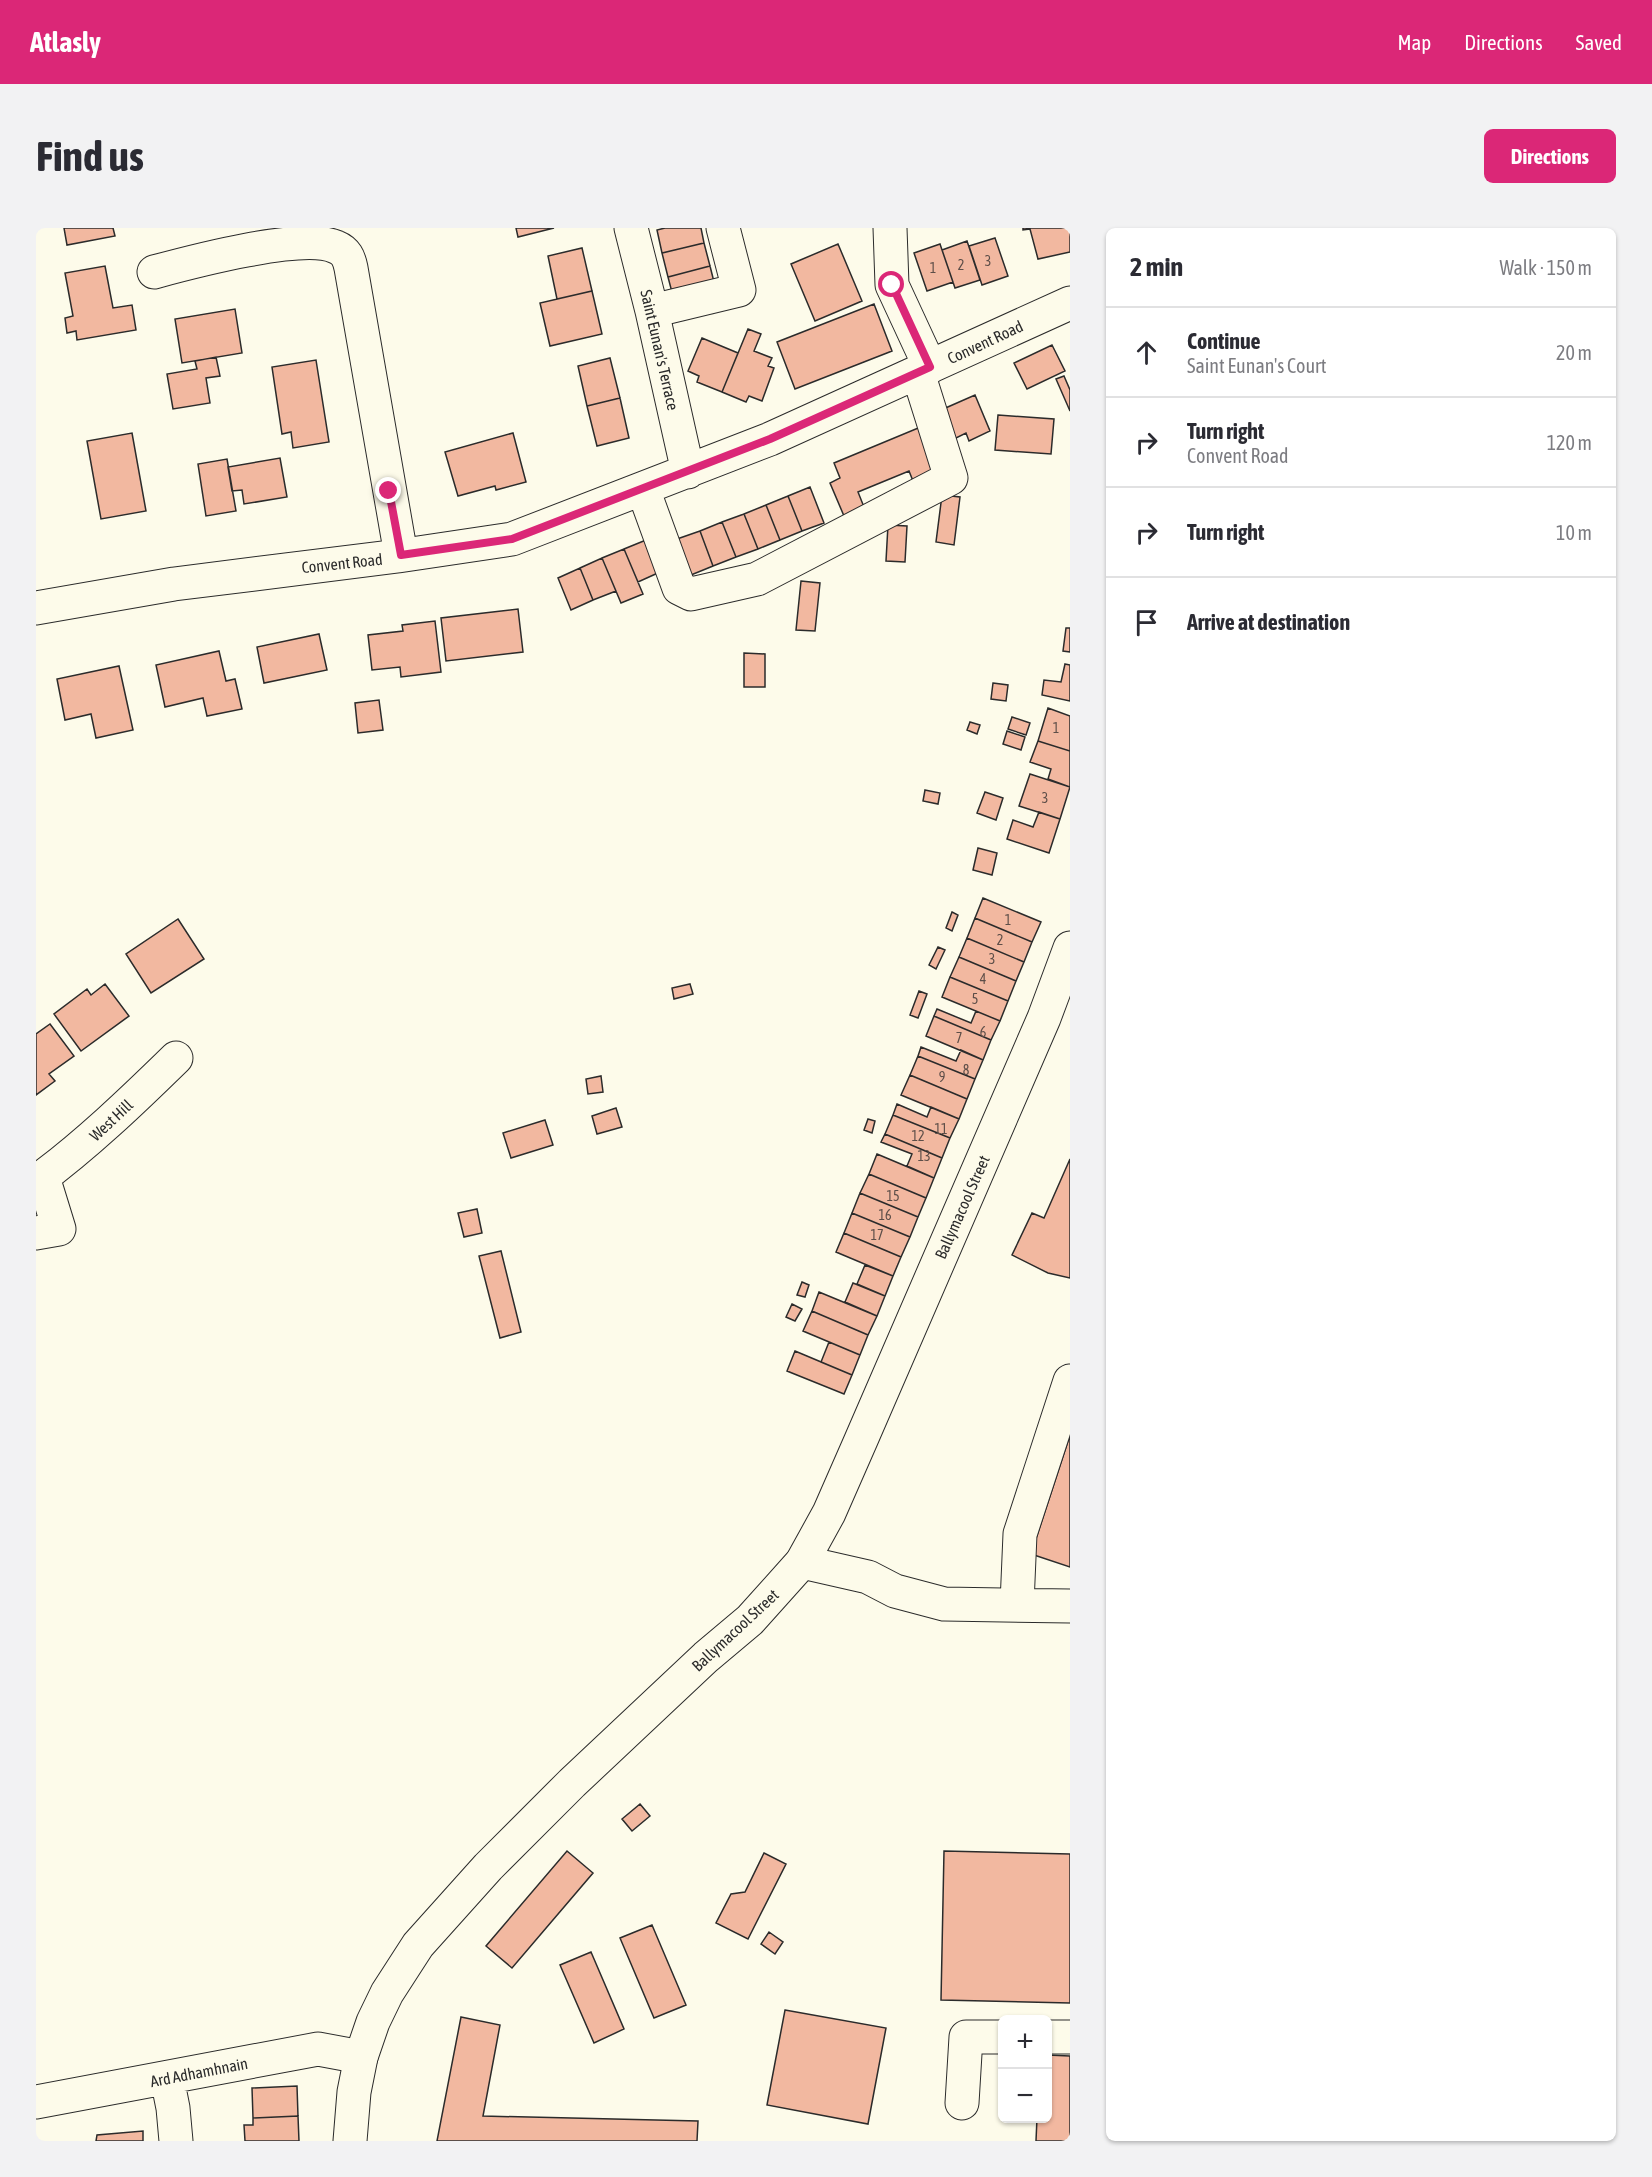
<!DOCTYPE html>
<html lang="en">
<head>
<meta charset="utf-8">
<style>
	body { margin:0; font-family:"Asap Condensed",sans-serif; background:#f2f2f3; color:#2b2b33 }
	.controls { position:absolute; right:18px; bottom:18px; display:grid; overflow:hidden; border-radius:9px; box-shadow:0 2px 4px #0004 }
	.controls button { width:54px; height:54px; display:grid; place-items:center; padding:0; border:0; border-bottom:2px solid #e1e1e2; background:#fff; color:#2b2b33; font:30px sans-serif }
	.stop { position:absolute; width:18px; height:18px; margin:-14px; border:4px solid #db2777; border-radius:50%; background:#fff }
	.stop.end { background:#db2777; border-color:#fff; box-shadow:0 2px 6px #0008 }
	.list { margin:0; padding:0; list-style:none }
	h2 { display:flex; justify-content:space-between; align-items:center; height:78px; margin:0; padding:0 24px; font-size:26px }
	h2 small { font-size:20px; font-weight:400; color:#7c7c81 }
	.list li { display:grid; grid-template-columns:39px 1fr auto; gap:18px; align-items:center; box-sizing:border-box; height:90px; padding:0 24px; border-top:2px solid #e1e1e2 }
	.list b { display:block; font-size:22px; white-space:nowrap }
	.list p { margin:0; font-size:20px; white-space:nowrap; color:#7c7c81 }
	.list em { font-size:20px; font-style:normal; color:#7c7c81 }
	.icon { flex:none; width:33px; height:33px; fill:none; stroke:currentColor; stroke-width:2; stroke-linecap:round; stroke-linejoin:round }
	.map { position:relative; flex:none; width:1034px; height:1913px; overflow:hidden; border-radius:9px }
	header { display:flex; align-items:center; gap:36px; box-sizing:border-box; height:84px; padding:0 30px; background:#db2777; color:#fff }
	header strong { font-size:28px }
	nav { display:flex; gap:33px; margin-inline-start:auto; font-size:21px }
	.intro { display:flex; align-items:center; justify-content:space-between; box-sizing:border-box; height:144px; padding:0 36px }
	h1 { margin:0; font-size:42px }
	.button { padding:15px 27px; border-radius:9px; background:#db2777; color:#fff; font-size:21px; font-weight:700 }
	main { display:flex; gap:36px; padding:0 36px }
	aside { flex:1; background:#fff; border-radius:9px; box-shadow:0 2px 4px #0004 }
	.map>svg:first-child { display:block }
	.building { fill:#f2b8a0; stroke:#2b2b2b; stroke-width:1.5 }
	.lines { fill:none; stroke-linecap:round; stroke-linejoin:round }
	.minor-casing { stroke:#2b2b2b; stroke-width:35 }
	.major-casing { stroke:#2b2b2b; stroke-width:35 }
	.minor { stroke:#fdfbea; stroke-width:33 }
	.major { stroke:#fdfbea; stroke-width:33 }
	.route { stroke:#db2777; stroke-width:8 }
	.labels { text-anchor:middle; stroke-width:4.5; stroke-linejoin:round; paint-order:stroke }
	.number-label { font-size:14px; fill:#5d4e48 }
	.street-label { font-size:16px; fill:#2b2b2b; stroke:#fdfbea }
</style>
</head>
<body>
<header>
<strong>Atlasly</strong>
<nav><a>Map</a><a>Directions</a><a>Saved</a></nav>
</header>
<div class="intro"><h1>Find us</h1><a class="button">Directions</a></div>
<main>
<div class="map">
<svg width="1034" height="1913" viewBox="0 0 1034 1913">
	<rect width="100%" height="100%" fill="#fdfbea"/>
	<!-- building -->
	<path class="building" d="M28,0H77L79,8L31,17Z
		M480,0H518L482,9Z
		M629,0H665L668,15L626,25L621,2Z
		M987,0H1034V24L1002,31L994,1L987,2Z
		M959,10L972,48L946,57L933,18Z
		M931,13L944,52L919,60L906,22Z
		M668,15L674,38L632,49L626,25Z
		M802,16L826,73L779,93L755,36Z
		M904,16L917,54L891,63L878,25Z
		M546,20L556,63L521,71L512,28Z
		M69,38L77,80L96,77L100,102L41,112L40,103L31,105L29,90L37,88L29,45Z
		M674,38L680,62L638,72L632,49Z
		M556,63L566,106L514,118L504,75Z
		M838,76L856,123L759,161L741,114Z
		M199,81L206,125L146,135L139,91Z
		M712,101L725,106L718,123L736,130L732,138L738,140L726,173L713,168L710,174L686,164Z
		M666,110L702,125L686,164L661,154L663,148L652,143Z
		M1016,117L1029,143L991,161L978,135Z
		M180,129L184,148L170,150L174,175L137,181L131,146L161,141L159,133Z
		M574,130L584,170L551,178L542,138Z
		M280,132L293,214L257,220L255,204L246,206L236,139Z
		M1028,148L1034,162V183L1020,151Z
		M939,167L954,203L933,213L930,205L918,211L905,182Z
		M584,170L593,210L561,218L551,178Z
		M962,187L1018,191L1015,226L959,222Z
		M887,198L906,246L879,258L873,243L822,264L828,279L808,288L794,255L804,250L798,235Z
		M96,205L110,283L65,291L51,213Z
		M477,205L490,254L460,262L459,258L422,268L409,224Z
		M244,230L251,269L208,276L206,262L196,263L192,239Z
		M191,231L200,283L170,288L162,236Z
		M774,259L788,295L766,303L752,268Z
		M906,267L924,269L918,317L900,314Z
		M752,268L766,303L744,312L730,277Z
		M730,277L744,312L722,321L708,286Z
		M708,286L722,321L700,329L686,294Z
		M686,294L700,329L677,338L664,303Z
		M852,297L871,298L869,334L850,333Z
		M664,303L677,338L655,347L641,311Z
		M610,312L624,344L602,354L588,321Z
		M588,321L607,366L585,375L566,330Z
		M566,330L580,363L557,372L544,340Z
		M544,340L557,372L535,382L522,350Z
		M765,353L784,355L779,403L760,402Z
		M482,381L487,424L410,433L405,390Z
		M399,393L405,444L365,449L364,439L336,442L332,407L367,403L366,397Z
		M1030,400H1034V424L1027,423Z
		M283,406L291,442L228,455L221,419Z
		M183,423L190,453L199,451L206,481L171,488L167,470L129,479L120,437Z
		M708,425L729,426V459H708Z
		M1029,436L1034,437V473L1006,467L1008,452L1025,454Z
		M83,438L97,502L60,510L55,486L29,492L21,451Z
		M957,455L972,457L970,473L955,471Z
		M343,472L347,502L322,505L319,475Z
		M1012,480L1034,488V523L1002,513Z
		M976,489L994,495L990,507L972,501Z
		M934,494L944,497L941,506L931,502Z
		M971,503L989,509L985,522L967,516Z
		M1002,513L1034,523V559L1012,551L1015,541L994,534Z
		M994,546L1034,559L1024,591L983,578Z
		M889,562L904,565L902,576L887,573Z
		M949,564L967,570L960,592L941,585Z
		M1003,584L1024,591L1013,625L971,611L977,592L997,599Z
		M942,620L961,625L956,647L937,642Z
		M947,670L1005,694L996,714L939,690Z
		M916,684L922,687L916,703L910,700Z
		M939,690L996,714L988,734L931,710Z
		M142,691L168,731L115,765L90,726Z
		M931,710L988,734L980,753L923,729Z
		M902,719L909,722L900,741L893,737Z
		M923,729L980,753L972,773L914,749Z
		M914,749L972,773L964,793L906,769Z
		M69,756L93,788L45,823L18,786L51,761L55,767Z
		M654,756L657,766L638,771L636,760Z
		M883,763L891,766L882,790L874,787Z
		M901,781L935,795L940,783L964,793L955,812L898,788Z
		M898,788L955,812L947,832L890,808Z
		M14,796L38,828L13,846L19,853L0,867V806Z
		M885,819L920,833L925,822L947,832L939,851L882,828Z
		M882,828L939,851L931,871L874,847Z
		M874,847L931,871L923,891L865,867Z
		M565,848L567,864L552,866L550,851Z
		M861,876L891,889L895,879L923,891L914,910L857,887Z
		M580,880L586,899L561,906L556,888Z
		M857,887L914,910L906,930L849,906Z
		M832,891L839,893L836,905L828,902Z
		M509,892L517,917L475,930L467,905Z
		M849,906L906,930L898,950L871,938L876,926L845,914Z
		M841,926L898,950L890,970L833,946Z
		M1034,931V1050L1012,1045L976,1027L996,985L1008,990Z
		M833,946L890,970L882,989L824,965Z
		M824,965L882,989L874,1009L816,985Z
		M441,981L446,1005L428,1009L422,985Z
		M816,985L874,1009L865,1029L808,1005Z
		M808,1005L865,1029L857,1048L800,1024Z
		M465,1023L485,1104L464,1110L443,1028Z
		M829,1037L857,1048L849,1068L821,1056Z
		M766,1054L773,1057L769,1069L761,1067Z
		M817,1055L849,1068L841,1088L809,1074Z
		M783,1064L841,1088L832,1107L776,1083Z
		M756,1076L766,1081L759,1093L750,1089Z
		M776,1083L832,1107L824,1127L767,1103Z
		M793,1114L824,1127L816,1147L785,1134Z
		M759,1123L816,1147L808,1166L751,1143Z
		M1034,1207V1339L995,1326Z
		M604,1576L614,1588L596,1603L586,1591Z
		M531,1623L557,1645L476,1740L450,1718Z
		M908,1623L1034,1626V1775L905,1772Z
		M728,1625L750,1636L712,1711L680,1695L695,1666L709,1664Z
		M616,1697L650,1777L618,1790L584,1710Z
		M733,1704L747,1714L739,1726L725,1716Z
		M555,1724L588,1801L558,1815L524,1737Z
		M749,1782L850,1800L832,1896L731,1877Z
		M425,1789L464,1797L447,1888L662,1893L661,1913H401Z
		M1011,1827L1034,1828V1913H1000L1001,1890H1011Z
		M261,1858L262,1888L217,1890L216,1860Z
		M262,1888L263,1913H209L208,1897H217V1890Z
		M107,1903V1913H60L61,1907Z"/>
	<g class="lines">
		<defs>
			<path id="minor" d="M595,0L616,83L652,244
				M854,0L856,57L894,139
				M118,44C155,34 267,4 300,19C310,23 313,30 315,40L365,327
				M616,83L703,62L687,0
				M607,261L643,360L655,366L721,351L915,250L882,145
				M0,380L138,356L362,328L476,311L734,211L1034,75
				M0,954C50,917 95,874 140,830
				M0,1005L23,1001L7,949
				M766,1334L832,1349L859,1363L908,1376L1034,1378
				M981,1376L984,1306L1034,1153
				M1011,1809H1034
				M131,1850L137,1880L140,1913
				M0,1874L282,1821L325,1829
				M926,1875L930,1809H966"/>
			<path id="major" d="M314,1913L318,1864L325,1829L337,1794L351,1765L382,1717L452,1639L536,1555L670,1429L714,1392L766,1334L793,1285L825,1212L1008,790L1034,720"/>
		</defs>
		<!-- minor casing -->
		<use href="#minor" class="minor-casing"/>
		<!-- major casing -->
		<use href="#major" class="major-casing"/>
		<!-- minor -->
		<use href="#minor" class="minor"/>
		<!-- major -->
		<use href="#major" class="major"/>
	</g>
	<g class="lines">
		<!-- route -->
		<path class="route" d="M353,263L365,327L476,311L734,211L894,139L856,57"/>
	</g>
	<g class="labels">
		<!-- number labels -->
		<g class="number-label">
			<text x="952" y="38">3</text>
			<text x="925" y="42">2</text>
			<text x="897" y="45">1</text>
			<text x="1020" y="505">1</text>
			<text x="1009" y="575">3</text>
			<text x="972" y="697">1</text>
			<text x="964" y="717">2</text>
			<text x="956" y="736">3</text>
			<text x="947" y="756">4</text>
			<text x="939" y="776">5</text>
			<text x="947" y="809">6</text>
			<text x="923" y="815">7</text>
			<text x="930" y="847">8</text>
			<text x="906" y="854">9</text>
			<text x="905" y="906">11</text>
			<text x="882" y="913">12</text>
			<text x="888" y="933">13</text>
			<text x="857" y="973">15</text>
			<text x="849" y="992">16</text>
			<text x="841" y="1012">17</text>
		</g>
		<!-- street labels -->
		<g class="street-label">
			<text transform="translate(949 114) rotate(-25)" y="6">Convent Road</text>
			<text transform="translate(624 122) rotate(77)" y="6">Saint Eunan's Terrace</text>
			<text transform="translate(306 335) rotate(-6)" y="6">Convent Road</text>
			<text transform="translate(75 892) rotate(-43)" y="6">West Hill</text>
			<text transform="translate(926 979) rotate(-66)" y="6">Ballymacool Street</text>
			<text transform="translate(699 1402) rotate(-43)" y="6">Ballymacool Street</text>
			<text transform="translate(163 1844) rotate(-11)" y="6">Ard Adhamhnain</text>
		</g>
	</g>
</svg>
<div class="controls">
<button>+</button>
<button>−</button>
</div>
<div class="stop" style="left:856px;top:57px"></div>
<div class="stop end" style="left:353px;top:263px"></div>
</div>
<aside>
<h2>2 min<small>Walk · 150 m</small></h2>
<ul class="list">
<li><svg class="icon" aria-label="ahead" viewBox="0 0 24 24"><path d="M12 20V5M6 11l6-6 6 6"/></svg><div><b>Continue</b><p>Saint Eunan's Court</p></div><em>20 m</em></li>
<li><svg class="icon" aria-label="right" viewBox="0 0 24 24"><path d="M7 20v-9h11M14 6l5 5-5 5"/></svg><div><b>Turn right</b><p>Convent Road</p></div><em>120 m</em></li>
<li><svg class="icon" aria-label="right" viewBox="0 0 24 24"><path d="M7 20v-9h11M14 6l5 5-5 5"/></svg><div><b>Turn right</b></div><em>10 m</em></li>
<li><svg class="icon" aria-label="arrive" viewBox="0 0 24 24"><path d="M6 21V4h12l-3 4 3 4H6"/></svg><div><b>Arrive at destination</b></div></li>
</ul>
</aside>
</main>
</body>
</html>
